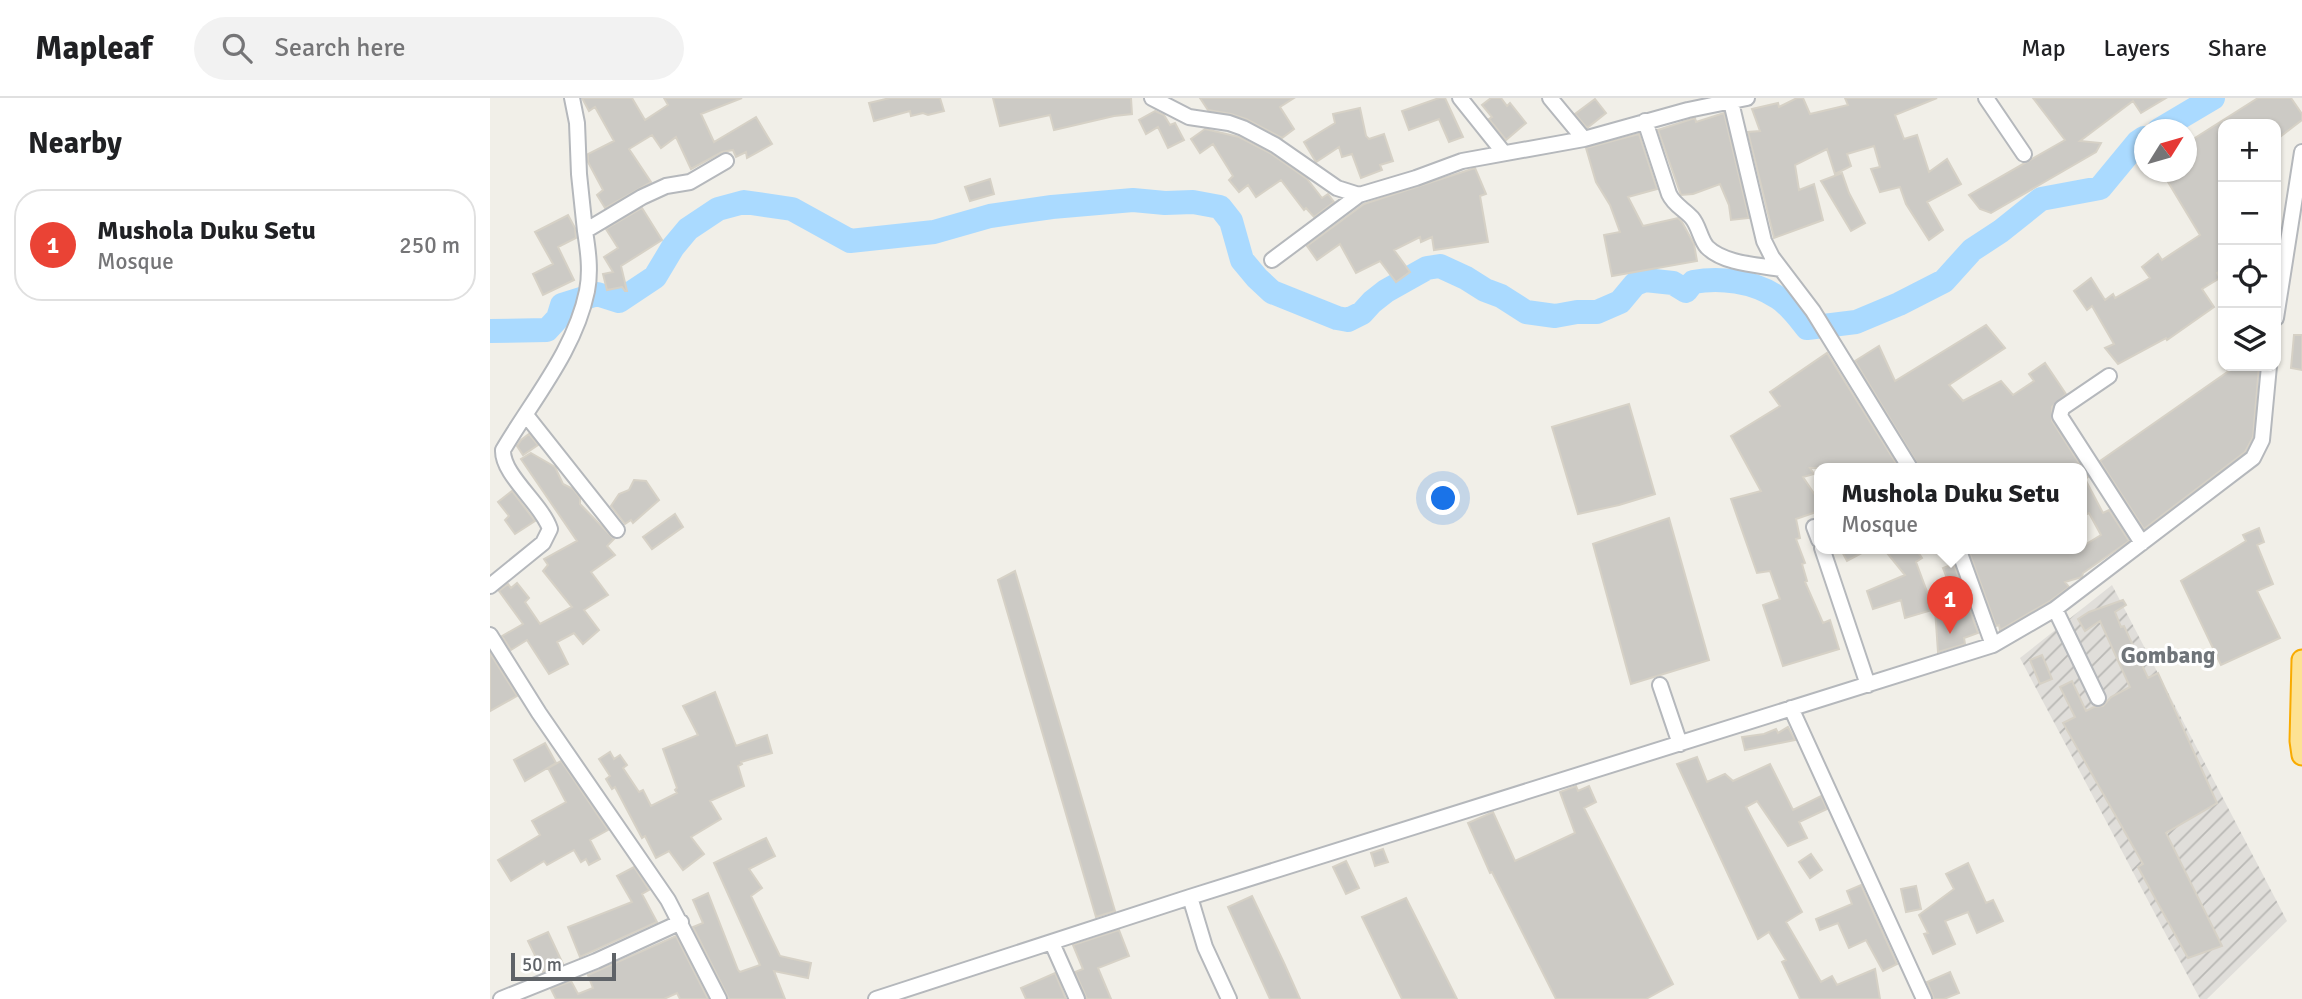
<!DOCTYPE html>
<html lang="en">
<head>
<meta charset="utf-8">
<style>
	body { margin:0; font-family:Signika,sans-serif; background:#f2f2f2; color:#202124 }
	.controls { position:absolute; right:21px; top:21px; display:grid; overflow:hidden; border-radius:14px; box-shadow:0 2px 5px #0004 }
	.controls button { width:63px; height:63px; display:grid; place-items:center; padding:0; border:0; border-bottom:2px solid #e0e0e0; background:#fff; color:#202124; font:35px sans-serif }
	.compass { position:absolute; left:1644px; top:21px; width:63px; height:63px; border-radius:50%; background:#fff; box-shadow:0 2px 5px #0004; rotate:53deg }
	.scale { position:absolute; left:21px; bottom:18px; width:105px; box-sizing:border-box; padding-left:7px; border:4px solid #5f6368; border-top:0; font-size:19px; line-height:24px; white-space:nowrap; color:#5f6368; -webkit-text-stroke:5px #fff; paint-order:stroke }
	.you { position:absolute; left:954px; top:401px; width:24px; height:24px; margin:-18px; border:5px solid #fff; border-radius:50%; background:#1a73e8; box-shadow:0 0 0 10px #1a73e833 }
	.badge { display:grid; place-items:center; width:46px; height:46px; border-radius:50%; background:#ea4335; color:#fff; font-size:23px; font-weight:700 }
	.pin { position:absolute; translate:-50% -58px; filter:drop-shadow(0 2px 4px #0008) }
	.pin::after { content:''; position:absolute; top:37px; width:24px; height:21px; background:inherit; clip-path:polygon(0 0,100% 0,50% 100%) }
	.popup { position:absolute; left:1324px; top:365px; width:273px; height:91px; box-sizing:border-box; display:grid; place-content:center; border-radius:14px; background:#fff; filter:drop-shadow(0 2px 5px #0005); font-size:23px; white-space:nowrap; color:#757577 }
	.popup b { font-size:26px; color:#202124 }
	.popup::after { content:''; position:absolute; left:50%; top:100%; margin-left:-14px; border:14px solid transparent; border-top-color:#fff }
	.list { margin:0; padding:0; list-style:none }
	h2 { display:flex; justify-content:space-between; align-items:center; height:91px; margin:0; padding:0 28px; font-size:30px }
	h2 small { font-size:23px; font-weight:400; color:#757577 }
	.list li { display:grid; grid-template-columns:46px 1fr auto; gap:21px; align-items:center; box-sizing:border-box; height:112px; margin:0 14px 14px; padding:0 14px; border:2px solid #e0e0e0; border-radius:28px }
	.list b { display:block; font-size:26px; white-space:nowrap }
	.list p { margin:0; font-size:23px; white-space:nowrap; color:#757577 }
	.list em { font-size:23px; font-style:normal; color:#757577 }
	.icon { flex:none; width:38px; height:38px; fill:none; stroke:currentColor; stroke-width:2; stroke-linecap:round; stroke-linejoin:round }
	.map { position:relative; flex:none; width:1812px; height:901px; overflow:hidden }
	header { display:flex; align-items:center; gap:42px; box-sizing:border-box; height:98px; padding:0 35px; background:#fff; border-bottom:2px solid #e0e0e0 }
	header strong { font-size:33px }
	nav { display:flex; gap:38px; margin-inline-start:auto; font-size:24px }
	.search { width:490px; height:63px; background:#f2f2f2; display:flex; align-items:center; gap:18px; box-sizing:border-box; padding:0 24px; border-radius:38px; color:#757577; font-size:26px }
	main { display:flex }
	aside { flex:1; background:#fff }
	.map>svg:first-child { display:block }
	.industrial { fill:url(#industrial-furrows) }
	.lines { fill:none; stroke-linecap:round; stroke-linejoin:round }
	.river { stroke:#aadaff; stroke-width:24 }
	.building { fill:#cccac5; stroke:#d6d1c6; stroke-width:2 }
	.minor-casing { stroke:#b5b8bc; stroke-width:18 }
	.highway-casing { stroke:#f9ab00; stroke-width:23 }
	.minor { stroke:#fff; stroke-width:14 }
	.highway { stroke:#fde293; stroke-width:19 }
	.labels { text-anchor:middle; stroke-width:6; stroke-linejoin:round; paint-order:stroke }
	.quarter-label { font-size:23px; font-weight:bold; fill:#70757a; stroke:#fff }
</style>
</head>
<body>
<header>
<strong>Mapleaf</strong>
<div class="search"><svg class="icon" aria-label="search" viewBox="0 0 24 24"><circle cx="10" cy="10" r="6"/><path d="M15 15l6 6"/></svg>Search here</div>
<nav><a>Map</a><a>Layers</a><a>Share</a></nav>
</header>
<main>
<aside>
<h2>Nearby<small></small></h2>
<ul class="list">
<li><span class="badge">1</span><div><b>Mushola Duku Setu</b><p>Mosque</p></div><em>250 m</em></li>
</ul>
</aside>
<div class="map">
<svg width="1812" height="901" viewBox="0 0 1812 901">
	<defs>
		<pattern id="industrial-furrows" width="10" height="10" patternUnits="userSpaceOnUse" patternTransform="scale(1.75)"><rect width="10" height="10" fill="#e0deda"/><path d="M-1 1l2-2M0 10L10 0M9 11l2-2" fill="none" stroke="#b9b8b5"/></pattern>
	</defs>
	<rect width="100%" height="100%" fill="#f1efe8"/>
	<!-- industrial -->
	<path class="industrial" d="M1622,487L1797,823L1717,901H1710L1530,560Z"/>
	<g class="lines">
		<!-- river -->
		<path class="river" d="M1669,32L1723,0
			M0,233L57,232L68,220L72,207L107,196L129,203L165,179L183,149L198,131L228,111L254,104L302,111L360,143L444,134L500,118L562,109L643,102L675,105L703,104L730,109L741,123L752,162L767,180L782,194L847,220L858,222L872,215L882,204L896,193L937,170L950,168L976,180L995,192L1011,198L1036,214L1065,218L1087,214H1107L1130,204L1145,186L1155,182L1183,185L1196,193L1203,184C1230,179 1263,183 1287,199C1299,206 1309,220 1317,230L1366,224L1409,206L1454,183L1482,152L1511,133L1551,101L1610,90L1648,44L1654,40"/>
	</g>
	<!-- building -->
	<path class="building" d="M92,0H142L155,22L178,7L174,0H252L211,16L224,44L266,19L282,46L257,60L256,54L246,59L243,52L232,54L201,71L186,39L171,50L162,37L139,51L161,84L115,110L107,97L113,92L98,64V56L124,43L105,9L99,13Z
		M400,0H450L454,13L438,17L433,15L421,18L420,13L384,23L379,5Z
		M503,0H641L642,16L624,18L564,32L560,17L510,28Z
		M710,0H804L790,9L804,31L792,40L756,21L741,16L718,12Z
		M949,0H955L973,39L959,44L949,21L919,32L912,13Z
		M1001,0H1011L1017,8L1020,5L1036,25L1016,42L999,21L1002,19L992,7Z
		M1307,0H1313L1320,16L1358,7L1355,0H1447L1405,17L1414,41L1427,37L1439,74L1457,61L1471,86L1437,104L1453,132L1439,142L1416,106L1410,89L1390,94L1381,71L1390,69L1384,48L1357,56L1361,68L1345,76L1337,51L1305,67L1309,92L1324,86L1333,122L1284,140L1258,34L1270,33L1262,11L1288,5L1289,9Z
		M1543,0H1676L1651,15L1643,3L1590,43L1611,45L1606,54L1501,115L1490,111L1479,97L1575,42Z
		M1768,0H1801L1812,16V22L1786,42V26H1733V171L1727,175L1730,180L1712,191L1724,209L1677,242L1676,240L1628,266L1615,250L1624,246L1602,208L1597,212L1584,193L1601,180L1615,202L1623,196L1625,200L1660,180L1652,169L1668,156L1672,162L1710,137L1672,74H1697V45Z
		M1105,1L1116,15L1097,30L1085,16Z
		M870,10L876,38L879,41L894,36L903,63L890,67L892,72L871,80L862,56L852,59L849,49L826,64L814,44L845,25L843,16Z
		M665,13L674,17L680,27L685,25L694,42L678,50L668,29L656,36L649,22Z
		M1234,15L1259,120L1241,122L1239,107L1230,86L1203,96L1191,97L1168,32L1205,20L1206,24Z
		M715,31L749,39L780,55L817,81L832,100L838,96L844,104L824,119L816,110L814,112L791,82L766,99L758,87L749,94L739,82L743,78L723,46L710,55L701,41Z
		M1149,36L1167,91L1138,99L1153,128L1188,120L1192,124L1204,146L1207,163L1122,178L1114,137L1130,134L1120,107L1106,84L1096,50Z
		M985,70L996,96L990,98L998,144L944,152L942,139L931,144L930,139L904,152L920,174L906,184L890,163L866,175L850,146L827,162L817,148L874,106Z
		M1352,75L1359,95L1375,125L1361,133L1331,83Z
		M500,81L504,96L480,103L475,89Z
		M152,110L172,142L131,168L137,193H135L132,189L117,192L113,176L123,174L114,159L128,150L116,131Z
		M78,117L85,130L86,140L68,149L84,182L53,197L43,176L63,166L45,134Z
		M1496,227L1515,250L1459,287L1473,303L1511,283L1523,297L1544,283L1539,276L1555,265L1576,296L1562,309V323L1598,379L1595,381L1613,415L1619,412L1639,443L1593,475L1592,479L1575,484L1579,489L1560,503L1510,532L1509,527L1506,528L1479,453L1489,450H1581L1583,454L1611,437L1599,415L1591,419V370H1430L1365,263L1389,248L1405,283Z
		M1804,237H1812V272L1801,270Z
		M1337,255L1409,370H1320L1324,376L1313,379L1329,403V413L1306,421L1310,440L1306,441L1315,465L1312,466L1317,483L1315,484L1333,525L1340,522L1349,551L1293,568L1273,507L1290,501L1280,473L1267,475L1241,401L1271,393L1241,338L1290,308L1280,294Z
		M1746,268H1769L1763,339L1755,354L1654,431L1610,363Z
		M1139,306L1165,396L1129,407L1088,416L1062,329Z
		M39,336L48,347L33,357L27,348L31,342Z
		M41,355L65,369L73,386L83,391L90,400V406L124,441L117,448L125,457L101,474L118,497L94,512L109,532L93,546L84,535L67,544L78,566L59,576L37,542L21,552L12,538L33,526L9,493L18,486L21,490L27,485L39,500L35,504L50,526L82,509L53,473L58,467L54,461L87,443L31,361Z
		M144,382L156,383L169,402L143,425L141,422L135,426L121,408L129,396L139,392Z
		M22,393L45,423L25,436L15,422L19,418L8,404Z
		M185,416L193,429L162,451L153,439Z
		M1179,420L1219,562L1141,586L1103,446Z
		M1769,430L1774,444L1767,447L1783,486L1767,493L1790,540L1731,567L1691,483L1756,443L1753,437Z
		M1350,450H1381L1357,463Z
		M1393,450H1425L1432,460L1426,464L1439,499L1461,491L1453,470L1461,467L1458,459L1461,458L1488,535L1474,540L1475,546L1448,554L1445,511L1415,520L1411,502L1383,511L1377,493L1415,477Z
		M525,473L625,813L606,819L508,482Z
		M1633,502L1636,507L1625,514L1631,529L1634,528L1658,580L1668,575L1727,705L1676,735L1732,848L1698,860L1648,769L1653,766L1573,625L1585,619L1570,589L1582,583L1596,613L1604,609L1613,608L1621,599L1640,589L1610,523L1595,533L1588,521L1599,514Z
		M0,555L27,598L0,613Z
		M1552,557L1562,581L1550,586L1540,562Z
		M225,594L246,648L277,637L282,655L251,664L252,666L248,668L254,688L220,703L231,721L201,739L214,756L193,772L179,753L166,760L155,738L152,740L125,689L122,691L116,681L120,678L109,661L120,654L124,661L130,657L137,667L133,670L149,694L153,692L161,708L187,695L185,692L187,690L173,651L208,637L193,608Z
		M1298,629L1305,642L1255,652L1252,639L1274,636L1286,631L1288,635Z
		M55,645L66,665L35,683L24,662Z
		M1207,659L1217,684L1235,676L1243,683L1280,666L1303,712L1331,698L1337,711L1309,724L1317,740L1298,748L1267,703L1256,709L1312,814L1296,824L1331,884L1342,878L1347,887L1385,871L1390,901H1310L1292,864L1296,862L1279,834L1268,841L1187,666Z
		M71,663L118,732L100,742L110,761L99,767L96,761L91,764L84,752L57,767L54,763L21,783L8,762L50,737L42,723L76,704L58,670Z
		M1086,688L1088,693L1099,688L1106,704L1094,710L1183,886L1156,901H1066L1002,774L1000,775L978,725L1003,714L1025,763L1085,735L1070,694Z
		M276,740L285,758L259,771L272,790L261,798L290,858L321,865L318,880L284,873L295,901H239L203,829L213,825L203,802L218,795L248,872L250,874L270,867L224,765Z
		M893,751L898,764L885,768L881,755Z
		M1321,756L1332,772L1320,780L1309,764Z
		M856,763L869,790L856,796L843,769Z
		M1478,765L1496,805L1503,802L1513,823L1487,835L1478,814L1455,823L1465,846L1443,856L1434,836L1438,835L1429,817L1464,791L1456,776Z
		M144,769L159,792L152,796L167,824L90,859L78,829L142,804L127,778Z
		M1371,787L1407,866L1393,873L1376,842L1359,850L1348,825L1330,832L1326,821L1362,806L1357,793Z
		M1426,788L1431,811L1416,814L1411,791Z
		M762,798L794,865L810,901H780L738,809Z
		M916,800L967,901H912L872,819Z
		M629,832L639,858L608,870L621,901H597L585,874L593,871L583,847Z
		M58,834L73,866L53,874L38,843Z
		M186,838L218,901H190L187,895L174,901H66L61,891L81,883L88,896L103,890L98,877Z
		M1460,874L1469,895L1454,901H1444L1437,884Z
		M565,875L576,901H536L531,890Z"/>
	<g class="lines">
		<defs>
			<path id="minor" d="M82,0L87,25L89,76L95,133
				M662,0L699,19L739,25L753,30L785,47L847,90L869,97L926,80L972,63L1094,41L1198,12L1257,0
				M970,0L1014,55
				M1060,0L1094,41
				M1496,0L1534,56
				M1241,4L1274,143L1282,159L1323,213L1420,370
				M1155,23L1179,96C1184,107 1194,111 1202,120C1209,128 1210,141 1217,149C1234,166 1269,167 1291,171
				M782,162L869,97
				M1786,220L1812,54
				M1619,278L1572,310L1570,318L1652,445
				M36,317L127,432
				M1324,429L1329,442
				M1332,450L1378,587
				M1468,450L1503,547
				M0,488L53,445L60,431C52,406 12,377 13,352C43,301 85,252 97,193C101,173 98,152 95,133L152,99L176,88L200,84L236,63
				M1565,511L1608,600
				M0,537L49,615L178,802L229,901
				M1170,587L1190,646
				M1301,610L1434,901
				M700,799L715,849L739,901
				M562,845L587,901
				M11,901L106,863L191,824
				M386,901L700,799L1503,547L1565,511L1763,360L1772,342L1779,268"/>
			<path id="highway" d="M1812,562L1810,643L1812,657"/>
		</defs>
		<!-- minor casing -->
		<use href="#minor" class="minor-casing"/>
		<!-- highway casing -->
		<use href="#highway" class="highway-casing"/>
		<!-- minor -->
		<use href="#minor" class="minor"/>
		<!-- highway -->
		<use href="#highway" class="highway"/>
	</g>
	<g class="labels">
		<!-- quarter labels -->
		<g class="quarter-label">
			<text x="1678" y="565">Gombang</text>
		</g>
	</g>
</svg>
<div class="controls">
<button>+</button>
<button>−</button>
<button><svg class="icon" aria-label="locate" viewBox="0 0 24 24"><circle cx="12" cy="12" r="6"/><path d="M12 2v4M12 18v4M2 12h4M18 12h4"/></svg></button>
<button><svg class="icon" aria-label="layers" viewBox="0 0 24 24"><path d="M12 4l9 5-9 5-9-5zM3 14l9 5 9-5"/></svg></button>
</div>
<svg class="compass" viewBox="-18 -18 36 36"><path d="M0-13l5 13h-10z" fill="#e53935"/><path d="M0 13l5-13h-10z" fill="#757577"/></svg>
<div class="scale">50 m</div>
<div class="you"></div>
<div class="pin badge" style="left:1460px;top:536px">1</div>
<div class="popup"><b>Mushola Duku Setu</b>Mosque</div>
</div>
</main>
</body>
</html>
